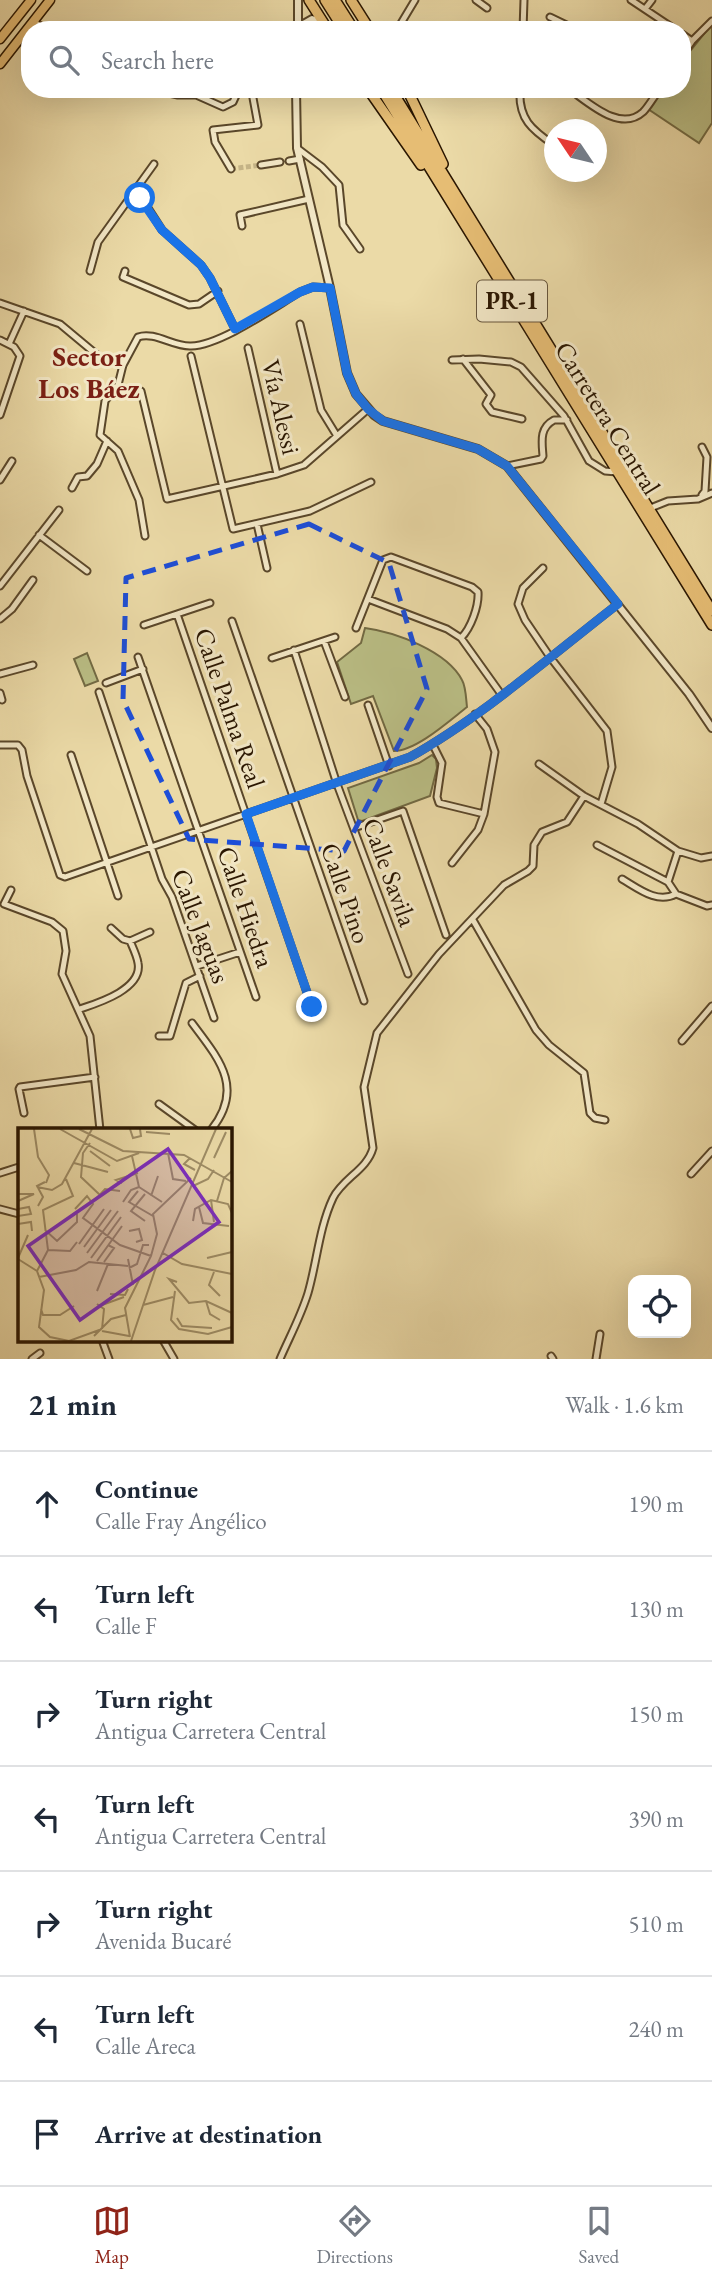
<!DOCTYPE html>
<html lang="en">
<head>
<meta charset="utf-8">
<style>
	body { margin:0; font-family:"EB Garamond",serif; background:#f6f6f7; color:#1f2937 }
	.controls { position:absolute; right:21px; bottom:21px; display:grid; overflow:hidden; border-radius:14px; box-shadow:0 7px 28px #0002 }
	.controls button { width:63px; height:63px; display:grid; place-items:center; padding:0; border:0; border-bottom:2px solid #e0e1e3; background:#fff; color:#1f2937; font:35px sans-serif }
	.compass { position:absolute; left:544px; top:119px; width:63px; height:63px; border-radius:50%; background:#fff; box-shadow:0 7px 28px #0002; rotate:305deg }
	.stop { position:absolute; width:21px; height:21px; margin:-16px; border:5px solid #1a73e8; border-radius:50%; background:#fff }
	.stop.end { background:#1a73e8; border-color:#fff; box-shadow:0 2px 7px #0008 }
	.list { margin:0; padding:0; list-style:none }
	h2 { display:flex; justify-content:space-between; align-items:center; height:91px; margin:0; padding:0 28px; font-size:30px }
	h2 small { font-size:23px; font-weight:400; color:#747a83 }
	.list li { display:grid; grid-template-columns:46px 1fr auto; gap:21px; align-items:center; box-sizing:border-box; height:105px; padding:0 28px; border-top:2px solid #e0e1e3 }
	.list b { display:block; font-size:26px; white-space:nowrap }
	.list p { margin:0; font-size:23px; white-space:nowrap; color:#747a83 }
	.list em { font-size:23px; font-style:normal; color:#747a83 }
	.icon { flex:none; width:38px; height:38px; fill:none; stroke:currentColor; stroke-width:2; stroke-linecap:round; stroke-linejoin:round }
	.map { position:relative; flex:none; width:712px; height:1359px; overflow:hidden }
	.search { position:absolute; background:#fff; box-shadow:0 7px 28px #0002; left:21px; right:21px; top:21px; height:77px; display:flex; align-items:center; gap:18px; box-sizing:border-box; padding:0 24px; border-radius:28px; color:#747a83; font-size:26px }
	.sheet { height:826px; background:#fff }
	nav { display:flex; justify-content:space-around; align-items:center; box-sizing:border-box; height:98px; border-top:2px solid #e0e1e3; background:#fff; font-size:19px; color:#747a83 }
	nav a { display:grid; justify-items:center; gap:4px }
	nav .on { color:#8f2418 }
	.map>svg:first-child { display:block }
	.green { fill:#babe85; stroke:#726a43; stroke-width:2 }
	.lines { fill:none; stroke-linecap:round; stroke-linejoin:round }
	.minor-tunnel { stroke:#c4b386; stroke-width:5; stroke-dasharray:5 2.5; stroke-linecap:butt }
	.minor-casing { stroke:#5a472a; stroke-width:9 }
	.tertiary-casing { stroke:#5a472a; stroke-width:10 }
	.primary-casing { stroke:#2a1601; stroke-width:11 }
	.trunk-casing { stroke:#2a1601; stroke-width:12 }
	.minor { stroke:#f2e7c6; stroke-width:5 }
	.tertiary { stroke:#f2e7c6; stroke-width:6 }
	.primary { stroke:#e6bd74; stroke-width:8 }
	.trunk { stroke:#e6bd74; stroke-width:9 }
	.route { stroke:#1a73e8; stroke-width:9 }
	.marked { fill:none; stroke:#1d4ed8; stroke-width:5; stroke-dasharray:14 9; stroke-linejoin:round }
	.labels { text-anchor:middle; stroke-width:6; stroke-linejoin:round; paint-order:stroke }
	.shield { fill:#f2e7c6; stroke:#66553c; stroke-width:2 }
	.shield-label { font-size:24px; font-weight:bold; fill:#2a1601 }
	.street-label { font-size:26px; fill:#2a1601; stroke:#f2e7c6 }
	.neighbourhood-label { font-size:28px; font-weight:bold; fill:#7a1f14; stroke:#f2e7c6 }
	.inset-road { fill:none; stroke:#9e8c65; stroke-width:2 }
	.view { fill:#7b2cbf; fill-opacity:0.15; stroke:#7b2cbf; stroke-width:3.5 }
	.inset-edge { fill:none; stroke:#2a1601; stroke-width:3.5 }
</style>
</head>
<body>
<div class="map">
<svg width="712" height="1359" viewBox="0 0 712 1359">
	<rect width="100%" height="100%" fill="#ebdaa7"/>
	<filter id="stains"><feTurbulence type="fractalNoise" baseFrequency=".00286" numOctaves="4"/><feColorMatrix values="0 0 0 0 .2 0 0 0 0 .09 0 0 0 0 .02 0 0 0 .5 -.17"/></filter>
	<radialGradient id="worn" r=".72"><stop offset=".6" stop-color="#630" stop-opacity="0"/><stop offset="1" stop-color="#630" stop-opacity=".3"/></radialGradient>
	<!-- green -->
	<path class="green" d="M712,24V123L699,143L648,109L662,89H682V61Z
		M365,628C395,632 447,651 462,680C466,687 466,699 467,707C449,721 416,751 394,751L373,696L351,704L337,662L361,643Z
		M87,653L98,681L85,686L74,659Z
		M432,755L436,759L437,768L430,796L362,821L358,820L348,788L419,763Z"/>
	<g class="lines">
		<!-- minor-tunnel -->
		<path class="minor-tunnel" d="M231,169L261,165"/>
		<defs>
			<path id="minor" d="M476,0L487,8
				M631,0L676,30
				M645,9L652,0
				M550,17L577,30
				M33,21L47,30
				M397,30L415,0
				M523,30L524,0
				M682,34L692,41
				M682,56L692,41L712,21
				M151,89L178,95H196L223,107L233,102L239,89
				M520,89C518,119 532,130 554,145
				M569,89C588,102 620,133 643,112C649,106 654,96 660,89
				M297,148L322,167L339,185L343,225L360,249
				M289,161L300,159
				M261,165L280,162
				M231,169L215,142L213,130L258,125L253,98
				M134,193L146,205L162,230L201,265L210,278L235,329
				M242,226L240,215L309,199
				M90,271L98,242L154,164
				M125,271L123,277L189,305L199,304L218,291
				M0,303L60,324L102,359L123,365
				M300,324L321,410L337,436
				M0,340L14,347L20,356L0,415
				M9,344L24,311
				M248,348L277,474
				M191,356L233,529L310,511L371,482
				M463,359L491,395L486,404L492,412L522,419
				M452,360L479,359L511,362L521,367L564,416L589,461L605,471L617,472
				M141,391L167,499L277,474L304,465L368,409
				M507,466L541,459L543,456C542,442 539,428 554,420H567
				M0,480L12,461
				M72,488L78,477L87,476L97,464L107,441
				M702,495L705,491L707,457L702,447
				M648,509L668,501L698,499L712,493
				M257,524L267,568
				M39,535L87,571
				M145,536L139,500L118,451L100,435L105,401L118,385L123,365L138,337C155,331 173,347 191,346C221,345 273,308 300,292L313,287L330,288
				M543,568L523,588L518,604L525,620L550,657L607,731L612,767L601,804
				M0,586L59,510
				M368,599L447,629L461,638L501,694
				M177,614L312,1007
				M0,619L12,609L33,580
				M232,621L364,1001
				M144,625L210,603
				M356,628L383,560L391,557L472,587L478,592C479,606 471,628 461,638
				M324,641L345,697
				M294,650L337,784L408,974
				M138,657L256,997
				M272,658L335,637
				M0,674L33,665
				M106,683L143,669
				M99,692L162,879L172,897L214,1018
				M0,693L2,700
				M368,705L389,766
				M0,745H18L22,750L27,776L60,875L65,877L410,757C483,716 552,655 618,604
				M433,745L442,763L437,797L439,803L484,814
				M71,755L118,896
				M539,764L584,796L638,824L678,851L701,858L712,856
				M354,828L403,811L446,935
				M597,845L668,882L676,894
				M452,863L478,830L484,814L495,752L487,729L475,714
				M622,879C639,889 657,904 676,894L707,906L712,905
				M668,882L678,851
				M11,890L4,904L52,922L63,931L66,951L62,974L90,1036L100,1130
				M473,920L536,1030L549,1045L584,1073L590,1113L595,1118L605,1120
				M130,941L150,932
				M197,966L240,952
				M80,1009C98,1003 143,989 138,963C137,956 133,948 130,941L123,939L111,928
				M192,1023C219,1059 245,1088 211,1130
				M159,1036H170L186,983L200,976
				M682,1041L712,1006
				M159,1104L195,1130
				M24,1113L19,1089L20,1087L95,1077
				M0,1173L19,1167
				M691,1174L712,1151
				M0,1209L19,1214
				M102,1340L109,1359
				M163,1340L174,1359
				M551,1356L553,1359
				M32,1359L40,1353
				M280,1359C289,1338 301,1316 308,1293C317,1262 319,1228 333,1198C343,1178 367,1170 373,1148L364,1087L377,1033L439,954L504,885L528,871L533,866L534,845L542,832L567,822L584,796
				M596,1359L600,1334"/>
			<path id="tertiary" d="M298,27L312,19L324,23
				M298,30V0
				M296,89L297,148L330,288L347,373L356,394L374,415L383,421L478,449L507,466L689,694L712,728"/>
			<path id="primary" d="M0,39L31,0
				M0,64L50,0"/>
			<path id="trunk" d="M309,0L328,30
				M325,0L344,30
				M335,0L354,30
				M351,0L370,30
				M368,89L421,165
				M381,89L712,625
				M391,89L712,611
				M407,89L443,164"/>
		</defs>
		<!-- minor casing -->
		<use href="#minor" class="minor-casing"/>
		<!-- tertiary casing -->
		<use href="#tertiary" class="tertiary-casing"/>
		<!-- primary casing -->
		<use href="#primary" class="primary-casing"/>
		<!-- trunk casing -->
		<use href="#trunk" class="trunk-casing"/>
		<!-- minor -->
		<use href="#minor" class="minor"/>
		<!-- tertiary -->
		<use href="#tertiary" class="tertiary"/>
		<!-- primary -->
		<use href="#primary" class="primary"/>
		<!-- trunk -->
		<use href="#trunk" class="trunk"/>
	</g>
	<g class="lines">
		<!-- route -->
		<path class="route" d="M140,198L162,230L201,265L210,278L235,329L300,292L313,287L330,288L347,373L356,394L368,409L383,421L478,449L507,466L618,604C552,655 483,716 410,757L246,814L312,1007"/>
	</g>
	<!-- marked area -->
	<path class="marked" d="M309,524L389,563L427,689L344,851L189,839L123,700L126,578Z"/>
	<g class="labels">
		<!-- shield labels -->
		<rect class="shield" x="477" y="280.5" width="70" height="41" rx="5"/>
		<g class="shield-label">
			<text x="512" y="309">PR-1</text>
		</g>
		<!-- street labels -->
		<g class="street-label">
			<text transform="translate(281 407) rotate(77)" y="9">Vía Alessi</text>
			<text transform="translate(608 418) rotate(58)" y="9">Carretera Central</text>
			<text transform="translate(230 708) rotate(71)" y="9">Calle Palma Real</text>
			<text transform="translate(390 872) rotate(70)" y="9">Calle Savila</text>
			<text transform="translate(346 893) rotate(71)" y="9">Calle Pino</text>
			<text transform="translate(246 907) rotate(71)" y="9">Calle Hiedra</text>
			<text transform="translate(201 926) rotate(69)" y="9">Calle Jaguas</text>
		</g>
		<!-- neighbourhood labels -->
		<g class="neighbourhood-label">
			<text x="89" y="366">Sector<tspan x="89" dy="32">Los Báez</tspan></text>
		</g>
	</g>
	<!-- overview -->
	<g transform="translate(18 1128)">
		<rect width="214" height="214" fill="#ebdaa7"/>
		<path class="inset-road" d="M16,1L20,29L31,47L28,55M42,1L99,33L121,25M61,1L105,23L166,27L214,54M112,1L115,10L123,8L122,1M128,4L152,6M72,15L65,25L63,49L82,67M72,23L92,38M150,25L155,51L168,53M114,28L121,59M172,30L166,36L177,42M196,30L208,4M56,35L90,44M48,51L55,68L25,82L30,122L19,143L26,162L21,199L32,209L51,213L84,201M104,55L98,52L120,45M175,58L190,51L196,42M19,59L34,62L44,56L74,1M121,59L144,74M120,63L111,74L135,88M0,66H16L0,73M127,66L113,83L127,93M133,68L140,48M78,71L87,61L102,63M193,72L196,94M199,73L206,50L214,43M105,74L113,62L121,59M20,78L25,69L19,58L27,54M181,79L185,95L211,98M0,81L11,79L13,86L0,88M57,81L69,68L75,76L65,90L102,117L133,128M175,93L177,81L193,72L210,76L214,85M0,96L13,94L14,103M27,102L39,113L59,94V86M111,103L121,101L124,112L118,114M61,116L86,81M66,119L93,82M30,122L52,123L59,114M69,125L100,83M145,125L164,136L214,146M0,130L10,107M73,130L103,89M189,130L214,124M0,131L19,143M110,131L115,157M79,133L104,98M86,134L96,120L90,117M111,140L119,136L125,117H131M196,144L191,157L202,168M21,149L58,142L71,134L110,138M159,154L151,151L171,175L188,173L214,185M79,163L90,136M157,163L153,192L161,201L190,206L214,199M92,166L107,167L110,161M188,173L192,186L202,192M79,176L86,181L84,201M84,177L106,169M125,177L155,169M23,181L25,187H42L56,178M159,190L164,198L194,200M84,203L111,208M76,208L93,191L108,187M112,209L107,180L133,128L139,106L135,86L173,50M113,213L137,142L198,1"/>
		<path class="view" d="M150,21L201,94L62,192L10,118Z"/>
		<rect width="214" height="214" class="inset-edge"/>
	</g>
	<rect width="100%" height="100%" filter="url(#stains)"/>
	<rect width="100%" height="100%" fill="url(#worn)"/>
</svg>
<div class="controls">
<button><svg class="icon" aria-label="locate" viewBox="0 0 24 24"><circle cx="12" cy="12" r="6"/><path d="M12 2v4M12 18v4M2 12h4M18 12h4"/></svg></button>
</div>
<svg class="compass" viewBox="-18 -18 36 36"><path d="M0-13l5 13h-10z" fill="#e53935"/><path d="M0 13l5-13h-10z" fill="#747a83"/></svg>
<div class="stop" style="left:140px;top:198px"></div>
<div class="stop end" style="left:312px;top:1007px"></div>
<div class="search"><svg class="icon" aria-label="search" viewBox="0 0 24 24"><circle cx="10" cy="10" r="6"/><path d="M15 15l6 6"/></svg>Search here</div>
</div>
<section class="sheet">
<h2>21 min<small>Walk · 1.6 km</small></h2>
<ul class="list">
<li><svg class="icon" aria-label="ahead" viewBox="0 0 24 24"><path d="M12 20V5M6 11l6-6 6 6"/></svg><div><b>Continue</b><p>Calle Fray Angélico</p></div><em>190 m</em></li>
<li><svg class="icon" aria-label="left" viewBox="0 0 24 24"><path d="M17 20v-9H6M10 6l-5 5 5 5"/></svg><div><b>Turn left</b><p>Calle F</p></div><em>130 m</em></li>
<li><svg class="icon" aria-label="right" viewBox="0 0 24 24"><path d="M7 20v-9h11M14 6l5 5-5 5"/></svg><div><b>Turn right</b><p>Antigua Carretera Central</p></div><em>150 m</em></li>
<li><svg class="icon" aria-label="left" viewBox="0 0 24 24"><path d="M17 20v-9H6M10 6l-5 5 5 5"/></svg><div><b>Turn left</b><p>Antigua Carretera Central</p></div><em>390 m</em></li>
<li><svg class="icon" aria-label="right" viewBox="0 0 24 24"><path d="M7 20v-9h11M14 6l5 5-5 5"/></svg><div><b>Turn right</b><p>Avenida Bucaré</p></div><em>510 m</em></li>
<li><svg class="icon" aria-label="left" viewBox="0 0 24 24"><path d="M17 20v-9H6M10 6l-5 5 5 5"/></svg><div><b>Turn left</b><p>Calle Areca</p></div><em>240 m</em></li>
<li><svg class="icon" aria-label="arrive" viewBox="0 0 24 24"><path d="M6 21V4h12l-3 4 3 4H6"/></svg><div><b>Arrive at destination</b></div></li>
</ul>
</section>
<nav>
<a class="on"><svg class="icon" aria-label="map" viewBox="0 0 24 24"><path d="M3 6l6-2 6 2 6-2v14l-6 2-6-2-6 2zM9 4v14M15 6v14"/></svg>Map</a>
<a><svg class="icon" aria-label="directions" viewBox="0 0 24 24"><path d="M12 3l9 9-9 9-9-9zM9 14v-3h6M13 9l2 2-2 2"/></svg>Directions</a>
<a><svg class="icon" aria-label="saved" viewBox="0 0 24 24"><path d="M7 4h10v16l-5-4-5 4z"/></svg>Saved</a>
</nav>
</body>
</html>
